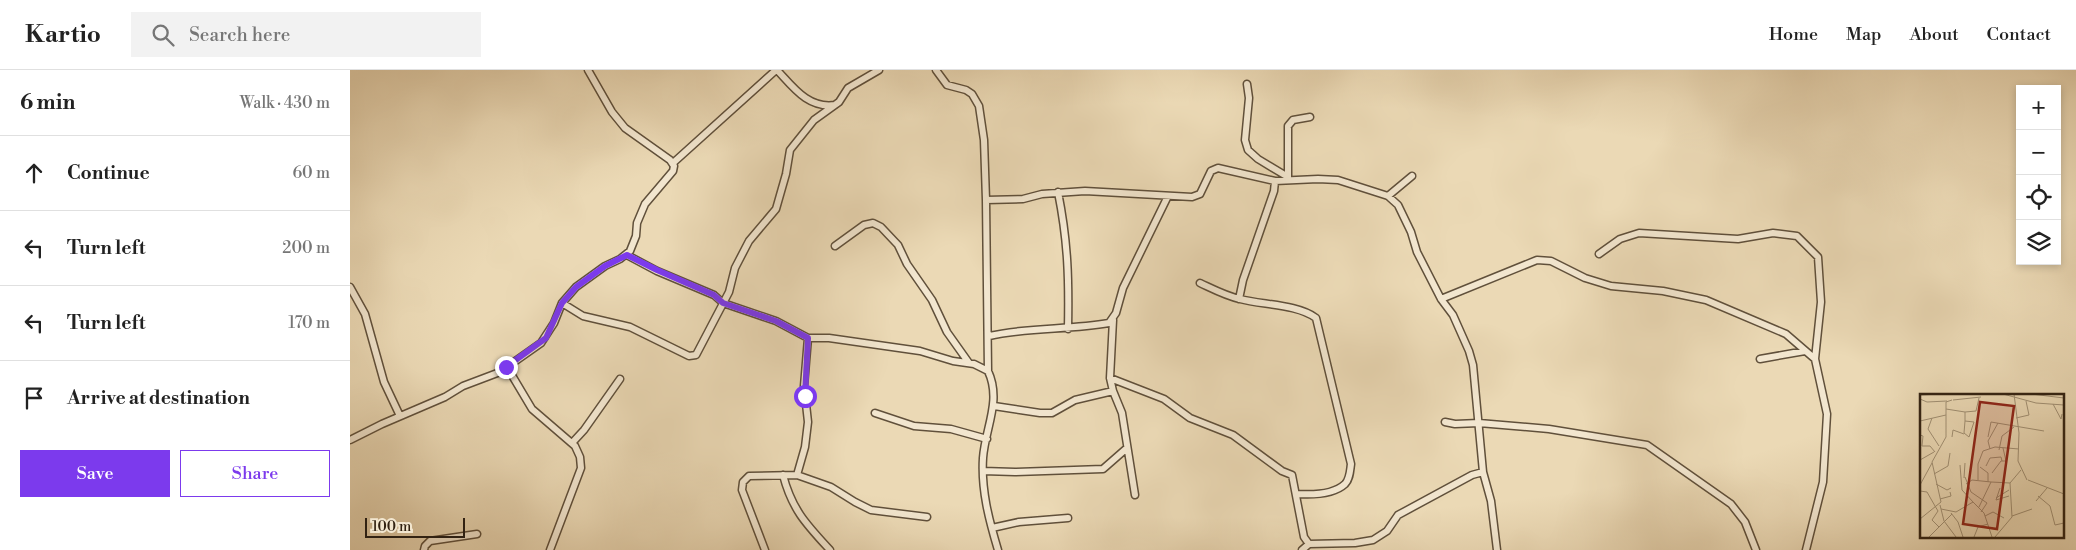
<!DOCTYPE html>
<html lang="en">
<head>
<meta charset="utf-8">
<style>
	body { margin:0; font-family:"Libre Bodoni",serif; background:#f2f2f2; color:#222 }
	.controls { position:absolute; right:15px; top:15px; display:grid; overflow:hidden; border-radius:0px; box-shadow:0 2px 8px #0003 }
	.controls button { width:45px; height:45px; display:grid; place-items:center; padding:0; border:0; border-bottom:1px solid #e0e0e0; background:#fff; color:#222; font:25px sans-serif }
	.scale { position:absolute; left:15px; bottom:12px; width:100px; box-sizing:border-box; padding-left:5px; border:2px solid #322212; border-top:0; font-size:14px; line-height:18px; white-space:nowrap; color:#322212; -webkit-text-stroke:4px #f2e6cf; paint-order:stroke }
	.stop { position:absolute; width:15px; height:15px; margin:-11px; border:4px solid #7c3aed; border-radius:50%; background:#fff }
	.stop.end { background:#7c3aed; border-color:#fff; box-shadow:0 1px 5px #0008 }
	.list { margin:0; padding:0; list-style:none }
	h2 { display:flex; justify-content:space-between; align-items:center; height:65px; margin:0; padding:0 20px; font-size:21px }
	h2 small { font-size:16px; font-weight:400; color:#767676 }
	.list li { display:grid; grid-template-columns:32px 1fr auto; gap:15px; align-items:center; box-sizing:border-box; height:75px; padding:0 20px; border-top:1px solid #e0e0e0 }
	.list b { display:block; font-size:19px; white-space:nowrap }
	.list em { font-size:16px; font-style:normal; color:#767676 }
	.actions { display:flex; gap:10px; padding:15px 20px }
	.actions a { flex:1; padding:11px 0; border:1px solid #7c3aed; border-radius:0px; text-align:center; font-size:18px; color:#7c3aed }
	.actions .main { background:#7c3aed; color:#fff }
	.icon { flex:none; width:28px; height:28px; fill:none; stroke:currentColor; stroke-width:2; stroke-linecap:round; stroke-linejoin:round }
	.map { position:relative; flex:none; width:1726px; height:480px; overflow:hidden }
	header { display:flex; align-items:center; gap:30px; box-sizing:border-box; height:70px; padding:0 25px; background:#fff; border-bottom:1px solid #e0e0e0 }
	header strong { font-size:24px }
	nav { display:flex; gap:28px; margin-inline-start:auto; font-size:18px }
	.search { width:350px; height:45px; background:#f2f2f2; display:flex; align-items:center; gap:12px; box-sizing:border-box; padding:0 18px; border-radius:0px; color:#767676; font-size:19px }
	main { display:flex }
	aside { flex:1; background:#fff }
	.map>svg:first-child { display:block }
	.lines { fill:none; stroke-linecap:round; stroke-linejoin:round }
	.minor-casing { stroke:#60503b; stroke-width:9 }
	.minor { stroke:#f2e6cf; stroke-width:6 }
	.route { stroke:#7c3aed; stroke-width:6 }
	.inset-road { fill:none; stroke:#a19074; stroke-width:1 }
	.view { fill:#8f2418; fill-opacity:0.15; stroke:#8f2418; stroke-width:2.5 }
	.inset-edge { fill:none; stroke:#322212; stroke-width:2.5 }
</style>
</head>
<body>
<header>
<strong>Kartio</strong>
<div class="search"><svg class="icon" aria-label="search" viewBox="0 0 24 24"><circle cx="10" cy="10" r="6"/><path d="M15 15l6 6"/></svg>Search here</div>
<nav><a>Home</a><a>Map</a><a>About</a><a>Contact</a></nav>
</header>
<main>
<aside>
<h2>6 min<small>Walk · 430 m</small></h2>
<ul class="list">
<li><svg class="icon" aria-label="ahead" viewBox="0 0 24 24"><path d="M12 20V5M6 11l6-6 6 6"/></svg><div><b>Continue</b></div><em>60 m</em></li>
<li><svg class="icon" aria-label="left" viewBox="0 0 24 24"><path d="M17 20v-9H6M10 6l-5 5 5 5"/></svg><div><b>Turn left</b></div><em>200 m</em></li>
<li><svg class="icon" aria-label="left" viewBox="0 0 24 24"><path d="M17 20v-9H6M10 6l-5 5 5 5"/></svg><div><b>Turn left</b></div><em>170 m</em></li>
<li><svg class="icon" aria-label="arrive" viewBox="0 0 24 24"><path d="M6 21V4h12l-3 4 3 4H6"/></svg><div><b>Arrive at destination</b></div></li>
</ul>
<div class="actions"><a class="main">Save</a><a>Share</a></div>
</aside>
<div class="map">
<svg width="1726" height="480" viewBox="0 0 1726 480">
	<rect width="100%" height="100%" fill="#ebd9b5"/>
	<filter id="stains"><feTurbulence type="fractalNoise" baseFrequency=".004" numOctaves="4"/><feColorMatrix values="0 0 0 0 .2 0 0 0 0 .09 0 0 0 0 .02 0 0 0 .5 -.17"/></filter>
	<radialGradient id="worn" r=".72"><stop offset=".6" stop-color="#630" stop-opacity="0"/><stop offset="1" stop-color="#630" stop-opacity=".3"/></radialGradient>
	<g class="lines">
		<defs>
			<path id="minor" d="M427,0C443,17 458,39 485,35
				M586,0L597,15L616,20L622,24L629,36L634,70L636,130L638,301
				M897,14L899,28L895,70L898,80L908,89L938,107
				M323,93L426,0
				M938,109V56L943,50L960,47
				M708,122C718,172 719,209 718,259
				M1038,126L1062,106
				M636,130L673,129L692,124L735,121L842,127L850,124L861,101L868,98L925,111L968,109L988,110L1038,126L1048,135L1061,162L1067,182L1091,229L1103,245L1119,281L1123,295L1133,402L1141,431L1147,480
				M485,176L514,155L523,153L531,157L548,175L557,194L582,230L597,262L619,293
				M1249,184L1270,169L1289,163L1388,169L1423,163L1447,166L1468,187L1471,232L1465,289L1477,344L1473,412L1456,480
				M277,185L307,201L364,225L373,233L426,251L458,268H479L570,281L603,291L624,294L638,301C652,331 635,358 633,388C631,420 639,450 648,480
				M850,213C863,219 876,226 890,229C912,235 947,234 966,248L1001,394C1000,401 1000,409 995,414C983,425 962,425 947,424
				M0,217L15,244L34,312L50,346
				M889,229L893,210L924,121L925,111
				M1091,229L1187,190L1201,191L1235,208L1261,216L1313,221L1356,230L1436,264L1465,289
				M212,233L233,246L280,257L339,286L346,285L379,222L385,198L399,171L426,139L436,104L440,80L464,50L489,32L498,18L529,0
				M763,250L760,308L763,321L772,343L785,425
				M639,266C678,257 719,260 759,253L766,243L773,218L818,126
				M1410,289L1455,281
				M157,297L182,339L225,376L230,387L231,398L200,480
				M760,308L814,329L840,348L883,365L932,401L942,405L954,467L959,474L1005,473L1023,470L1037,461L1048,445L1122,405L1133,402
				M644,336L690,343H702L725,330L763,321
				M525,343L564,356L601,359L637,369
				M1095,352L1105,354L1129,353L1199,359L1297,375L1381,434L1395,452L1406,480
				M0,370L32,354L95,327L113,316L150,302L191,273L204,253L212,233L226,217L255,196L270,189L280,181L286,166L287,153L295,134L323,101L324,96L320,90L275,58L262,42L238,0
				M222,373L234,360L270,309
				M633,401L665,402L753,399L777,378
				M433,405C442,440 457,455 480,480
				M447,405L455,377L458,352L454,316L458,268
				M642,458L669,452L718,448
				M74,480L75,476L80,471L127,464
				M415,480L392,420L393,412L399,406L447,405L481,417L505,432L521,440L577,447
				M952,480L959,474"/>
		</defs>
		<!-- minor casing -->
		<use href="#minor" class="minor-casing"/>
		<!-- minor -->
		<use href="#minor" class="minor"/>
	</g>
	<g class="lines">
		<!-- route -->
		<path class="route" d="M156,297L196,268L212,233L226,217L255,196L277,185L307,200L364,225L373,233L426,251L458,268L455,326"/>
	</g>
	<!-- overview -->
	<g transform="translate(1570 324)">
		<rect width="144" height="144" fill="#ebd9b5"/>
		<path class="inset-road" d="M83,0L116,9L144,11M94,0L99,39L98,67L107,86M111,0L144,4M0,1L21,0M0,5L7,8L27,7M33,6L61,3M133,10L141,25L142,20M26,15L45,18V27L54,28L49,43L44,39L45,27M45,18L56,17L59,4M12,24L8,35L19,52M96,24L109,21L106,7M0,27L26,21M0,41L3,42L2,52H10L15,58M32,43L33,36L44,40M68,43L71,28L124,37M70,55L68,47L78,29M79,56L82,42L94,33M0,66L14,58M40,71L42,96L53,108M66,72L70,64L81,63L82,67M60,73L68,79V88M72,79L81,67H86L83,54M14,80L28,72L30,59M45,83L51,98L67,109L61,118M44,84L45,69M58,86V70L63,57L75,53L99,55M108,86L144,100M16,90L27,96L31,94M46,90L52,86L71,88M0,91L12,69M80,94L76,106L89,102M0,97L7,98L15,112M118,102L130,112L135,131L144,129M76,104L89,96M20,105L31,102L30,98M116,107L127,94M20,111L24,127L36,143M15,112L18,117L12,126L19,133M59,113L71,88L90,89L101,76M21,115L36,118L53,108L64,119L72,143M31,119L38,128L43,143M65,122L73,118L84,124M92,122L112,115M0,125L21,108L12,68L26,43V8L32,6M9,143L32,120M54,143L58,133L68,130M75,143L92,123L90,89"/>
		<path class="view" d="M60,8L94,12L77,135L43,130Z"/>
		<rect width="144" height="144" class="inset-edge"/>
	</g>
	<rect width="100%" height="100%" filter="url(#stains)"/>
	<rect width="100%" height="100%" fill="url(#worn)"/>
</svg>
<div class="controls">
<button>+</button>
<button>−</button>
<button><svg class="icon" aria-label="locate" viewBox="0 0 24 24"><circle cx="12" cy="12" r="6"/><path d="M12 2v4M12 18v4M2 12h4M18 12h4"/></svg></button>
<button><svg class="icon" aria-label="layers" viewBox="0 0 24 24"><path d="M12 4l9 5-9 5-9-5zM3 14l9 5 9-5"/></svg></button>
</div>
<div class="scale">100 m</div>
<div class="stop" style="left:455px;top:326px"></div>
<div class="stop end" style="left:156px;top:297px"></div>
</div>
</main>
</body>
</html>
